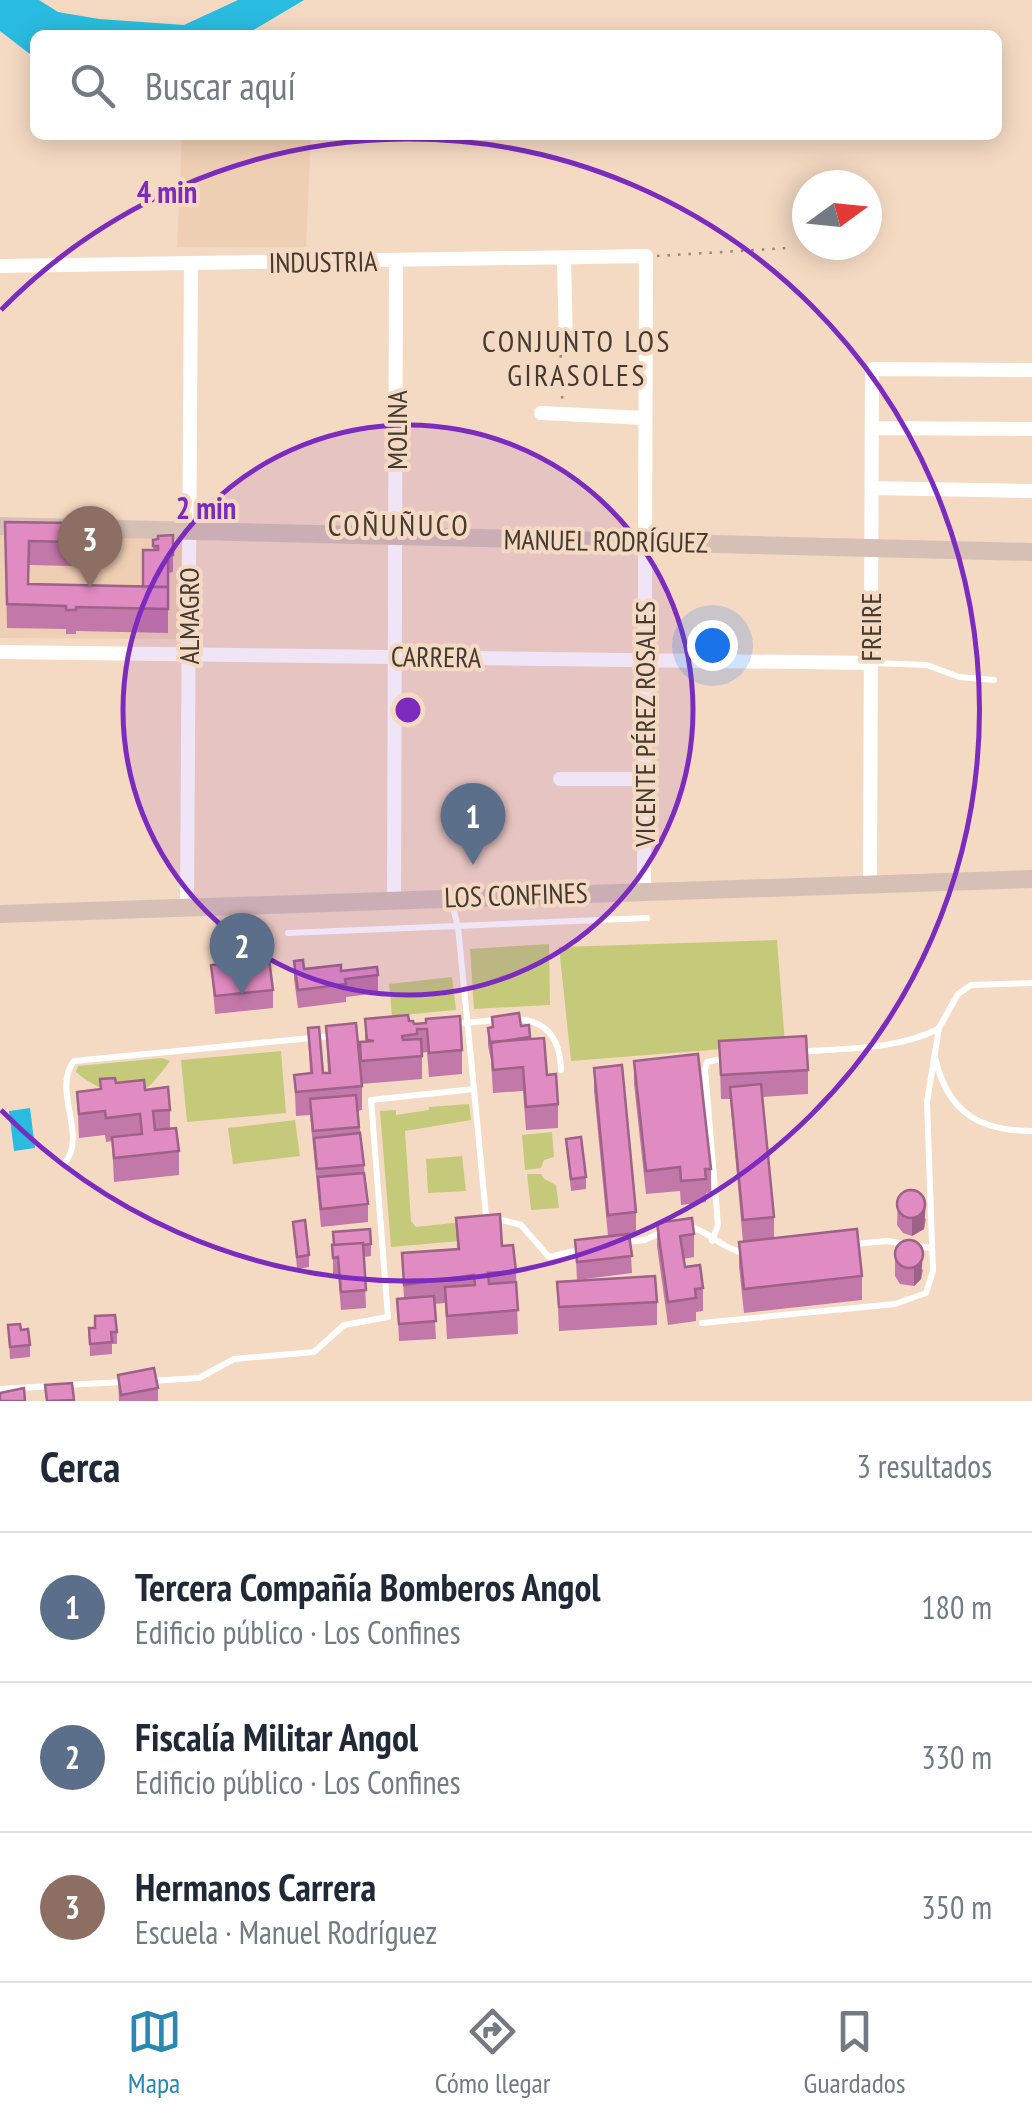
<!DOCTYPE html>
<html lang="es">
<head>
<meta charset="utf-8">
<style>
	body { margin:0; font-family:"PT Sans Narrow",sans-serif; background:#f6f6f7; color:#1f2937 }
	.compass { position:absolute; left:792px; top:170px; width:90px; height:90px; border-radius:50%; background:#fff; box-shadow:0 5px 25px #0003; rotate:75deg }
	.you { position:absolute; left:712px; top:645px; width:35px; height:35px; margin:-25px; border:8px solid #fff; border-radius:50%; background:#1a73e8; box-shadow:0 0 0 15px #1a73e833 }
	.badge { display:grid; place-items:center; width:65px; height:65px; border-radius:50%; background:#2887b3; color:#fff; font-size:32px; font-weight:700 }
	.pin { position:absolute; translate:-50% -82px; filter:drop-shadow(0 2px 5px #0008) }
	.pin::after { content:''; position:absolute; top:52px; width:35px; height:30px; background:inherit; clip-path:polygon(0 0,100% 0,50% 100%) }
	.list { margin:0; padding:0; list-style:none }
	h2 { display:flex; justify-content:space-between; align-items:center; height:130px; margin:0; padding:0 40px; font-size:42px }
	h2 small { font-size:32px; font-weight:400; color:#747a83 }
	.list li { display:grid; grid-template-columns:65px 1fr auto; gap:30px; align-items:center; box-sizing:border-box; height:150px; padding:0 40px; border-top:2px solid #e0e1e3 }
	.list b { display:block; font-size:38px; white-space:nowrap }
	.list p { margin:0; font-size:32px; white-space:nowrap; color:#747a83 }
	.list em { font-size:32px; font-style:normal; color:#747a83 }
	.icon { flex:none; width:55px; height:55px; fill:none; stroke:currentColor; stroke-width:2; stroke-linecap:round; stroke-linejoin:round }
	.map { position:relative; flex:none; width:1032px; height:1401px; overflow:hidden }
	.search { position:absolute; background:#fff; box-shadow:0 5px 25px #0003; left:30px; right:30px; top:30px; height:110px; display:flex; align-items:center; gap:25px; box-sizing:border-box; padding:0 35px; border-radius:15px; color:#747a83; font-size:38px }
	.sheet { height:580px; background:#fff }
	nav { display:flex; justify-content:space-around; align-items:center; box-sizing:border-box; height:140px; border-top:2px solid #e0e1e3; background:#fff; font-size:28px; color:#747a83 }
	nav a { display:grid; justify-items:center; gap:5px }
	nav .on { color:#2887b3 }
	.map>svg:first-child { display:block }
	.built { fill:#efcfb3 }
	.green { fill:#c5ca7b }
	.water { fill:#2abce0 }
	.lines { fill:none; stroke-linecap:round; stroke-linejoin:round }
	.path { stroke:#988676; stroke-width:2.5; stroke-dasharray:2.5 8; stroke-linecap:butt }
	.lane { stroke:#fff; stroke-width:6 }
	.street { stroke:#fff; stroke-width:14 }
	.secondary { stroke:#d6c0b5; stroke-width:18 }
	.wall { fill:#c278a8 }
	.shaded-wall { fill:#9e6188 }
	.building { fill:#e18bc3; stroke:#9e6188; stroke-width:2.5 }
	.ring { fill:none; stroke:#7b2cbf; stroke-width:5 }
	.labels { text-anchor:middle; stroke-width:8; stroke-linejoin:round; paint-order:stroke }
	.street-label { font-size:28px; fill:#453a31; stroke:#f5dac3 }
	.neighbourhood-label { font-size:30px; letter-spacing:2.5px; fill:#453a31; stroke:#f5dac3 }
	.centre { fill:#7b2cbf; stroke:#f5dac3; stroke-width:5 }
	.ring-label { font-size:30px; text-anchor:middle; font-weight:bold; fill:#7b2cbf; stroke:#f5dac3; stroke-width:8; stroke-linejoin:round; paint-order:stroke }
</style>
</head>
<body>
<div class="map">
<svg width="1032" height="1401" viewBox="0 0 1032 1401">
	<rect width="100%" height="100%" fill="#f5dac3"/>
	<!-- built -->
	<path class="built" d="M182,135H311L306,247H177Z
		M0,534L182,537L178,639L0,638Z"/>
	<!-- green -->
	<path class="green" d="M777,940L785,1044L571,1061L559,947Z
		M549,944L550,1005L474,1009L470,949Z
		M452,977L456,1010L392,1016L389,984Z
		M281,1051L286,1113L187,1122L181,1060Z
		M162,1058L170,1061C163,1070 153,1085 143,1090C121,1101 92,1086 76,1072L78,1066Z
		M469,1104L471,1120L405,1131L411,1221L416,1227L471,1221V1240L391,1247L380,1111L396,1110V1115L429,1110V1107Z
		M295,1120L300,1156L233,1164L228,1128Z
		M552,1132L554,1157L544,1160L541,1168L525,1170L522,1135Z
		M462,1156L466,1191L428,1193L426,1159Z
		M527,1174H541L544,1179L556,1185L559,1208L531,1210Z"/>
	<!-- water -->
	<path class="water" d="M0,0H39L58,12L99,19L184,25L238,0H304L245,35H35V58L0,31Z
		M30,1108L35,1148L14,1151L9,1111Z"/>
	<g class="lines">
		<!-- path -->
		<path class="path" d="M657,256L788,248
			M561,355L557,374L563,401"/>
		<!-- lane -->
		<path class="lane" d="M872,663L927,665L959,677L994,680
			M288,933L647,918
			M514,1019C547,1020 560,1038 561,1070
			M464,1023L497,1020
			M798,1052C843,1048 897,1050 938,1029
			M935,1057C947,1112 979,1131 1032,1131
			M474,1089L486,1216L521,1225L549,1257L579,1250
			M64,1164C89,1136 51,1090 74,1061L332,1036
			M688,1226C708,1230 720,1248 747,1254
			M712,1241L718,1225L705,1070L707,1062L726,1058
			M626,1242L645,1240L662,1232
			M854,1244L887,1241L930,1248
			M702,1323L895,1304L926,1293L933,1271L927,1102L939,1028L958,994L971,985L1032,983
			M150,1381L199,1378L234,1359L314,1352L344,1325L388,1317L371,1100L474,1089L458,927L452,904
			M65,1385L123,1382
			M0,1389L53,1386"/>
		<!-- street -->
		<path class="street" d="M564,258L566,345
			M0,266L646,256L644,891
			M541,413L645,418
			M872,428L1032,429
			M872,488L1032,491
			M0,652L871,663
			M560,779H645
			M870,884L872,369L1032,370
			M394,900L396,261
			M187,909L191,264"/>
		<!-- secondary -->
		<path class="secondary" d="M0,526L1032,552
			M0,914L1032,879"/>
	</g>
	<!-- wall -->
	<path class="wall" d="M5,522L73,528L72,566L29,565L28,584L143,587L153,550V540L173,535V572L168,573V633L76,631V634H66V629L7,628Z
		M294,961L304,969L341,971L378,975V993L346,997V1002L298,1008L294,979Z
		M211,965L273,990V1008L215,1014Z
		M492,1017L521,1026L530,1039L547,1075L558,1104V1128L526,1130L523,1091L493,1093L491,1060L488,1046V1028L492,1027Z
		M365,1019L409,1021L414,1024L426,1023L462,1050V1074L429,1077L427,1052L422,1053V1079L361,1084L360,1042H365Z
		M326,1026L362,1086V1110L358,1111L368,1204V1222L321,1227L310,1115L296,1116L294,1075L310,1073L308,1028L323,1073H328Z
		M719,1041L808,1070V1094L762,1097L774,1217V1238L862,1276V1300L744,1313L739,1266V1242H743L730,1099H721Z
		M634,1061L711,1169V1192L706,1193V1202L681,1205L680,1191L646,1194L634,1084Z
		M594,1068L636,1212V1236L630,1237L632,1273L577,1280L575,1240L608,1236L594,1091Z
		M100,1079L145,1090L170,1110V1128L179,1151V1175L114,1182L112,1141L106,1142L105,1135L79,1138L77,1092L100,1089Z
		M566,1139L586,1177V1189L571,1191Z
		M898,1198L926,1219L924,1229L912,1236L903,1233L897,1225Z
		M456,1218L502,1246L516,1271L518,1334L447,1339L445,1303L434,1304L436,1339L399,1341L397,1299H404L402,1253L457,1249Z
		M293,1222L309,1255V1267L297,1269Z
		M657,1223L694,1234V1257L683,1259L685,1267L703,1288V1311L696,1312V1321L668,1325L657,1246Z
		M333,1232L371,1244V1256L364,1257L366,1308L341,1310L338,1275L333,1276Z
		M895,1249L923,1270L921,1279L914,1286L900,1284L895,1276Z
		M557,1282L657,1302V1325L559,1331Z
		M95,1316L117,1332V1344H112V1354L90,1356L89,1328H95Z
		M8,1325L21,1330L30,1345V1357L10,1359Z
		M118,1375L158,1388V1401H119Z"/>
	<!-- shaded-wall -->
	<path class="shaded-wall" d="M926,1201L924,1229L912,1236V1218Z
		M923,1252L921,1279L914,1286V1268Z"/>
	<!-- building -->
	<path class="building" d="M5,522L70,523L69,528H73L72,542L29,541L28,584L168,587V609L76,607V610H66V606L7,604Z
		M173,535V555H168V587H143V550H158V546H153V540L158,539V536Z
		M269,959L273,990L215,996L211,965Z
		M303,960L304,969L341,965V971L377,967L378,975L345,979L346,984L298,990L294,961Z
		M519,1013L521,1026L529,1025L530,1037L490,1043L488,1028L493,1027L492,1017Z
		M408,1015L409,1021H413L414,1024L426,1023V1019L460,1016L462,1050L429,1053L427,1029H417V1034L402,1036L403,1040L421,1039L422,1056L361,1061L360,1042L374,1041L367,1040L365,1019Z
		M356,1023L362,1086L296,1092L294,1075L312,1073L308,1028L319,1027L323,1073H330L326,1026Z
		M806,1036L808,1070L721,1075L719,1041Z
		M544,1038L547,1075L556,1074L558,1104L526,1107L523,1067L493,1070L491,1042Z
		M698,1054L711,1169H705L706,1179L681,1181L680,1167L646,1171L634,1061Z
		M622,1065L636,1212L608,1215L594,1068Z
		M115,1078L116,1083L144,1080L145,1090L168,1087L170,1110L153,1111L155,1130L176,1128L179,1151L114,1158L112,1137L142,1134L140,1114L106,1118L105,1111L79,1114L77,1092L101,1089L100,1079Z
		M761,1084L774,1217L743,1220L730,1087Z
		M356,1095L359,1127L313,1131L310,1099Z
		M360,1133L364,1165L317,1169L314,1138Z
		M581,1137L586,1177L571,1179L566,1139Z
		M364,1173L368,1204L321,1209L318,1177Z
		M897 1204a14 14 0 1 1 28 0a14 14 0 1 1-28 0Z
		M500,1214L502,1246L513,1245L516,1271L488,1273L489,1284L516,1282L518,1310L447,1316L445,1287L475,1285L474,1275L404,1285L402,1253L459,1249L456,1218Z
		M692,1218L694,1234L680,1236L685,1267L700,1265L703,1288L695,1289L696,1298L668,1302L657,1223Z
		M305,1220L309,1255L297,1257L293,1222Z
		M370,1229L371,1244L363,1245V1243L334,1245L333,1232Z
		M857,1229L862,1276L744,1289L739,1242Z
		M629,1234L632,1256L577,1262L575,1240Z
		M895 1254a14 14 0 1 1 28 0a14 14 0 1 1-28 0Z
		M363,1243L366,1290L341,1292L338,1257L333,1258L332,1245Z
		M655,1276L657,1302L559,1307L557,1282Z
		M434,1296L436,1321L399,1324L397,1299Z
		M115,1315L117,1332H111L112,1342L90,1344L89,1328H95V1316Z
		M20,1324L21,1330L28,1329L30,1345L10,1347L8,1325Z
		M154,1368L158,1388L121,1395L118,1375Z
		M72,1383L74,1400L47,1401L45,1385Z
		M24,1388L25,1401H0V1393Z"/>
	<!-- distance rings -->
	<circle cx="408" cy="710" r="285" fill="#7b2cbf" fill-opacity=".12"/>
	<g class="ring">
		<circle cx="408" cy="710" r="285"/>
		<path d="M1 310A571 571 0 1 1 1 1110"/>
	</g>
	<g class="labels">
		<!-- street labels -->
		<g class="street-label">
			<text transform="translate(323 262) rotate(-1)" y="10">INDUSTRIA</text>
			<text transform="translate(397 430) rotate(-90)" y="10">MOLINA</text>
			<text transform="translate(606 541) rotate(1)" y="10">MANUEL RODRÍGUEZ</text>
			<text transform="translate(189 616) rotate(-90)" y="10">ALMAGRO</text>
			<text transform="translate(871 627) rotate(-90)" y="10">FREIRE</text>
			<text transform="translate(436 657) rotate(1)" y="10">CARRERA</text>
			<text transform="translate(645 724) rotate(-90)" y="10">VICENTE PÉREZ ROSALES</text>
			<text transform="translate(516 895) rotate(-2)" y="10">LOS CONFINES</text>
		</g>
		<!-- neighbourhood labels -->
		<g class="neighbourhood-label">
			<text x="577" y="352">CONJUNTO LOS<tspan x="577" dy="34">GIRASOLES</tspan></text>
			<text x="399" y="536">COÑUÑUCO</text>
		</g>
	</g>
	<circle cx="408" cy="710" r="15" class="centre"/>
	<g class="ring-label">
		<text x="167" y="203">4 min</text>
		<text x="206" y="519">2 min</text>
	</g>
</svg>
<svg class="compass" viewBox="-18 -18 36 36"><path d="M0-13l5 13h-10z" fill="#e53935"/><path d="M0 13l5-13h-10z" fill="#747a83"/></svg>
<div class="you"></div>
<div class="pin badge" style="left:473px;top:865px;background:#5c6f8a">1</div>
<div class="pin badge" style="left:242px;top:995px;background:#5c6f8a">2</div>
<div class="pin badge" style="left:90px;top:588px;background:#8d6e63">3</div>
<div class="search"><svg class="icon" aria-label="search" viewBox="0 0 24 24"><circle cx="10" cy="10" r="6"/><path d="M15 15l6 6"/></svg>Buscar aquí</div>
</div>
<section class="sheet">
<h2>Cerca<small>3 resultados</small></h2>
<ul class="list">
<li><span class="badge" style="background:#5c6f8a">1</span><div><b>Tercera Compañía Bomberos Angol</b><p>Edificio público · Los Confines</p></div><em>180 m</em></li>
<li><span class="badge" style="background:#5c6f8a">2</span><div><b>Fiscalía Militar Angol</b><p>Edificio público · Los Confines</p></div><em>330 m</em></li>
<li><span class="badge" style="background:#8d6e63">3</span><div><b>Hermanos Carrera</b><p>Escuela · Manuel Rodríguez</p></div><em>350 m</em></li>
</ul>
</section>
<nav>
<a class="on"><svg class="icon" aria-label="map" viewBox="0 0 24 24"><path d="M3 6l6-2 6 2 6-2v14l-6 2-6-2-6 2zM9 4v14M15 6v14"/></svg>Mapa</a>
<a><svg class="icon" aria-label="directions" viewBox="0 0 24 24"><path d="M12 3l9 9-9 9-9-9zM9 14v-3h6M13 9l2 2-2 2"/></svg>Cómo llegar</a>
<a><svg class="icon" aria-label="saved" viewBox="0 0 24 24"><path d="M7 4h10v16l-5-4-5 4z"/></svg>Guardados</a>
</nav>
</body>
</html>
